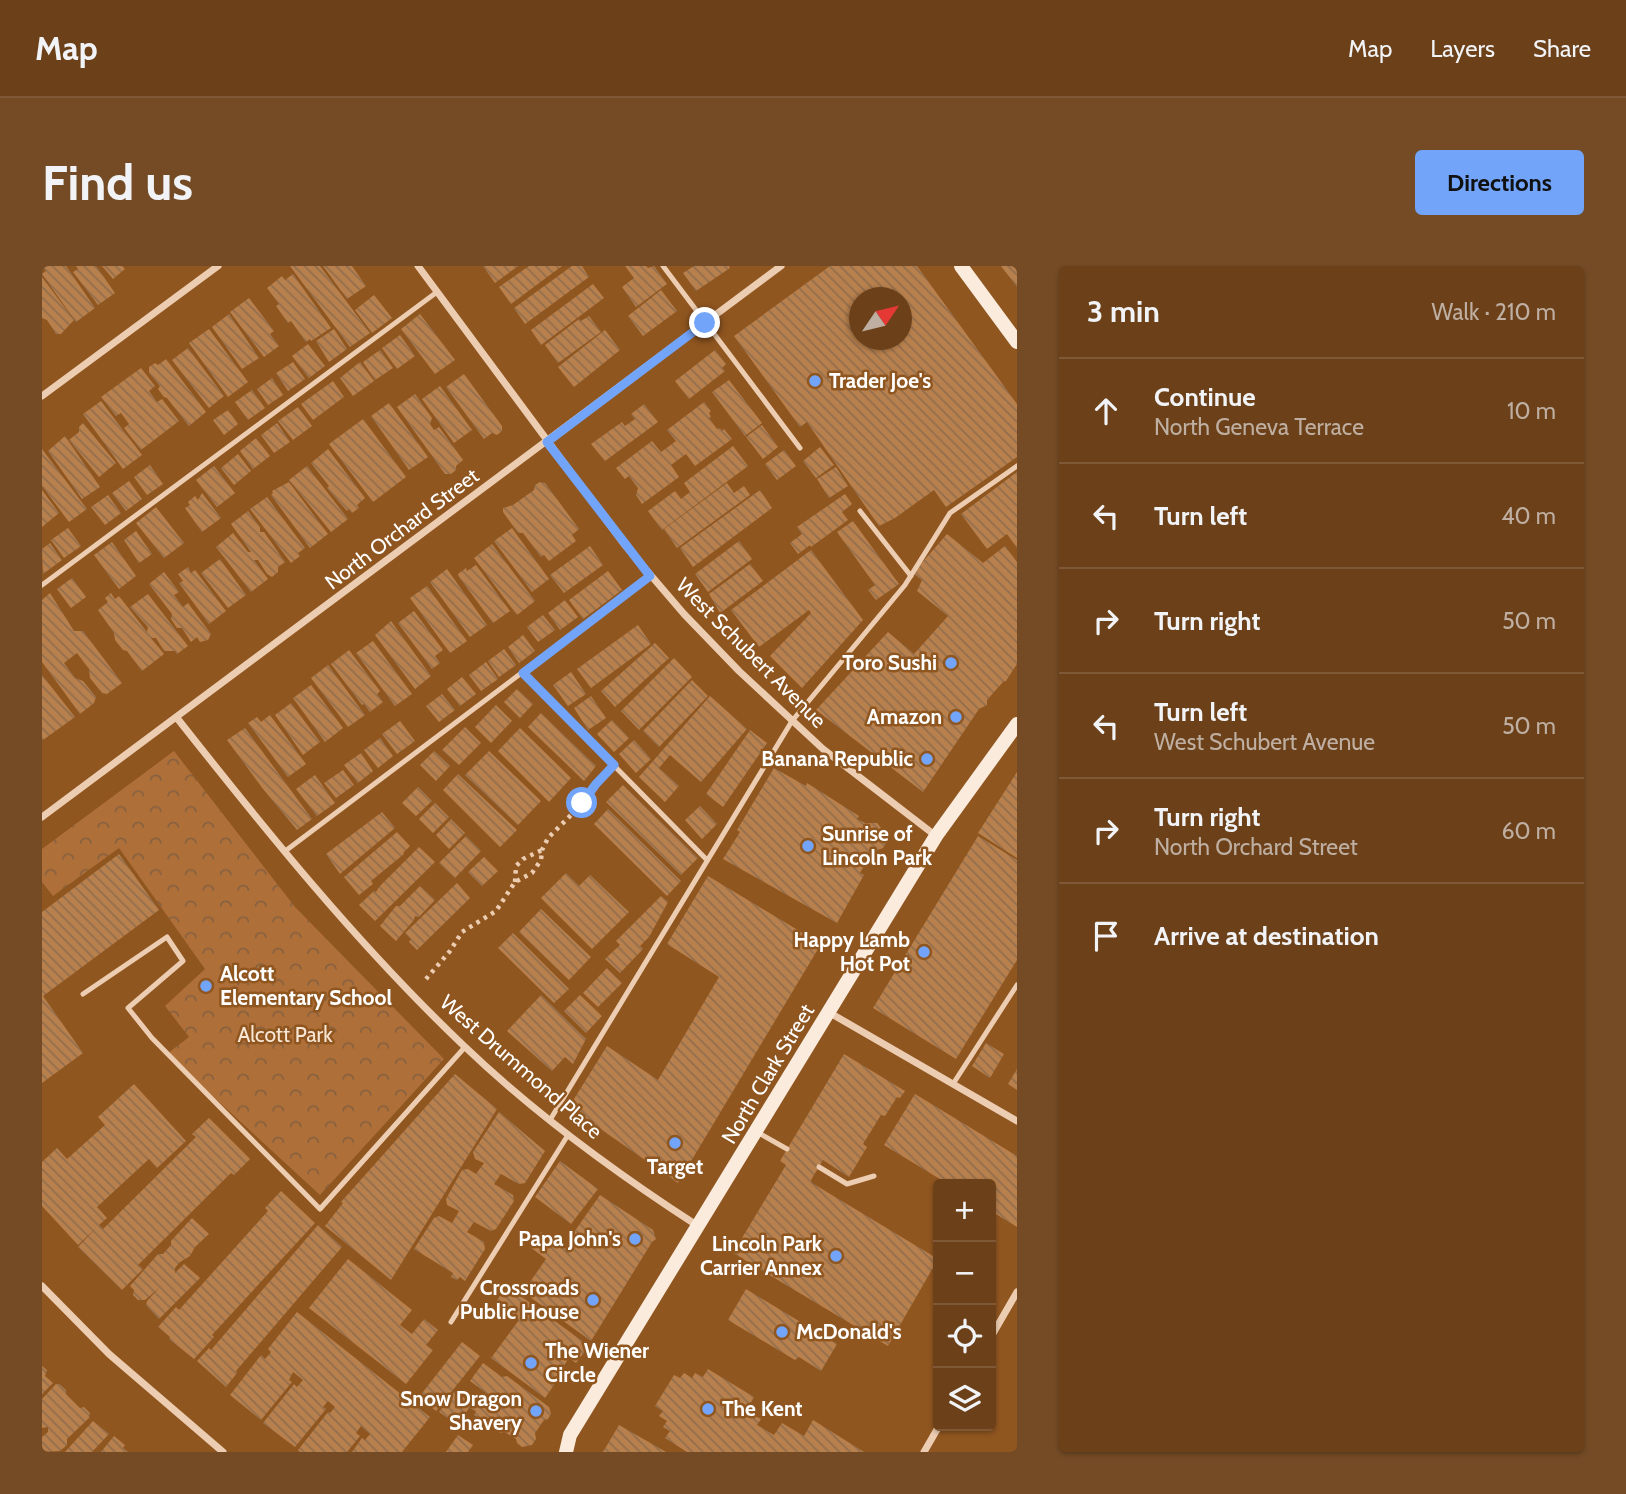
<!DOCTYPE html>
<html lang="en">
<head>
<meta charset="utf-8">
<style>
	body { margin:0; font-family:Cabin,sans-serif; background:#744b25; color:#f1f3f6 }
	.controls { position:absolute; right:21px; bottom:21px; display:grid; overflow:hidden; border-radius:7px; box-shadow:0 2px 5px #0004 }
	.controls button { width:63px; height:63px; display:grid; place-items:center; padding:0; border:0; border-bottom:2px solid #7f5937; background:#6c4018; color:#f1f3f6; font:35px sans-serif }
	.compass { position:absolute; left:807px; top:21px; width:63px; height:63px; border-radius:50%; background:#6c4018; box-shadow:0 2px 5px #0004; rotate:55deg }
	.stop { position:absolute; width:21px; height:21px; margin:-16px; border:5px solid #72a4fa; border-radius:50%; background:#fff }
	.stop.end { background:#72a4fa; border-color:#fff; box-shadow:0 2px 7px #0008 }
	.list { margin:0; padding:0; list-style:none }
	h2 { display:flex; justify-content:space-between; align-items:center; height:91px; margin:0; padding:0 28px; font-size:30px }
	h2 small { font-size:23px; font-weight:400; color:#beafa2 }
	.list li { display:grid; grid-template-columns:46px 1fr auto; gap:21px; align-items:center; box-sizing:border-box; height:105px; padding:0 28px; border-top:2px solid #7f5937 }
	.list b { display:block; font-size:26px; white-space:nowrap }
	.list p { margin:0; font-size:23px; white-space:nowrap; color:#beafa2 }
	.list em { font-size:23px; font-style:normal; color:#beafa2 }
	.icon { flex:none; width:38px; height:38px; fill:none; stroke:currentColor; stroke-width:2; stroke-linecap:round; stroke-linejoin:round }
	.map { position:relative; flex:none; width:975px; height:1186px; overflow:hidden; border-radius:7px }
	header { display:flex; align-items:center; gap:42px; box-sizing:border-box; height:98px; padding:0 35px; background:#6c4018; border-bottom:2px solid #7f5937 }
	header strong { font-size:33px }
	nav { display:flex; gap:38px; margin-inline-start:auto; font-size:24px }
	.intro { display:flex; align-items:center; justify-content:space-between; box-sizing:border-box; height:168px; padding:0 42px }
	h1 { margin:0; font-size:49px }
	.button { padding:18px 32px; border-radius:7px; background:#72a4fa; color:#111; font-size:24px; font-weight:700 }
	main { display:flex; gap:42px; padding:0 42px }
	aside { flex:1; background:#6c4018; border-radius:7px; box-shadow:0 2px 5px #0004 }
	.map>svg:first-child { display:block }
	.park { fill:url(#park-crowns) }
	.building { fill:url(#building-back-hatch); fill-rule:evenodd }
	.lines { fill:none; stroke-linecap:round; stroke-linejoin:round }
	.path { stroke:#edcdb1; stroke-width:4.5; stroke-dasharray:3.5 5; stroke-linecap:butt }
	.service { stroke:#edcdb1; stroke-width:5 }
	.minor { stroke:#edcdb1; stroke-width:7 }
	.secondary { stroke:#faebdd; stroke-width:14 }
	.route { stroke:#72a4fa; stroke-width:9 }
	.poi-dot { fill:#72a4fa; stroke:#905620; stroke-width:2.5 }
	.labels { text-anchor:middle; stroke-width:5; stroke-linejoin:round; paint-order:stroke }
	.poi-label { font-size:21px; font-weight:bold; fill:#fff; stroke:#905620; text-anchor:end }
	.street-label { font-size:21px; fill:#fff; stroke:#905620 }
	.park-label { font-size:21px; fill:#f9e7d6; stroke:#905620 }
</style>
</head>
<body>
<header>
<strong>Map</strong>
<nav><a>Map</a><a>Layers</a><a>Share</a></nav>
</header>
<div class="intro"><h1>Find us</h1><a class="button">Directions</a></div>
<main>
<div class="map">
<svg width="975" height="1186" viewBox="0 0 975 1186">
	<defs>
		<pattern id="park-crowns" width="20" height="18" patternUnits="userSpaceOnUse" patternTransform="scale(1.75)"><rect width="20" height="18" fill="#af6f38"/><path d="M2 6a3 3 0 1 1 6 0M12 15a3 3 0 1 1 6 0" fill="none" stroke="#876140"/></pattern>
		<pattern id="building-back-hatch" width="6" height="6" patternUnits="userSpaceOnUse" patternTransform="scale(1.75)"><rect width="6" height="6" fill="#b8804d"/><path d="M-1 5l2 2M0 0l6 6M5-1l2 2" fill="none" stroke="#926e4d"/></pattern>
	</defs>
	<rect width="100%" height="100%" fill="#905620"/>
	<!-- park -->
	<path class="park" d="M132,485L253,641L402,793L278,929L125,788L147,771L123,740L163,703L77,582L11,630L0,616V583Z"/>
	<!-- building -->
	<path class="building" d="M0,0H24L53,42L34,56L0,8L4,5Z
		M34,0H54L73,27L56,39L31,6L36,3Z
		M60,0H80L83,3L71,13Z
		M248,0H278L328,67L308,81Z
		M281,0H310L324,20L305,33Z
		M441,0H476L453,17Z
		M487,0H520L469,38L457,21Z
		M530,0H540L547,11L483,58L472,42Z
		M583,0H604L606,2L612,0L625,18L594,41L580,21L592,12Z
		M652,0H687L688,2L654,25L641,7Z
		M788,0H875L975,138V191L904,241L892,224L853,252L837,260L765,156L758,161L692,70ZM818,32H860V74H818Z
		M959,0H975V21L962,4Z
		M251,8L289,62L269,75L268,73L264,76L249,55L246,57L234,40L237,38L225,22L240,10L243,14Z
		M0,11L32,54L19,68H14L5,54L0,52Z
		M551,18L562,32L499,79L489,64Z
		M619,24L635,45L601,70L586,50Z
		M332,29L350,52L330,67L313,44Z
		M207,32L232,65L228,68L237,80L222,91L188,46Z
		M187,48L217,92L200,103L170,61Z
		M378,48L413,94L393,108L359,63Z
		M547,50L559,66L516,97L503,79L537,53L539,55Z
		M167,63L206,116L186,131L147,77Z
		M292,63L305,83L287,96L274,75Z
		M563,64L578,84L532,121L516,101Z
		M358,69L373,90L355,103L340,82Z
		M266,78L283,100L267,112L250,90Z
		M146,82L182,130L167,142L130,94Z
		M338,84L351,102L333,114L321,96Z
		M673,84L684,98L680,102L683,105L647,133L633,115Z
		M124,93L164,146L147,160L125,132L122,131L116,123L118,120L107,107V101L113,97L116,99Z
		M251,96L263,113L246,125L234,107Z
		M318,96L332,115L311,130L298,112Z
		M99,102L113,120L107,125L115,136L120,133L137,155L99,184L82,162L87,158L79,147L74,150L59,131Z
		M422,108L460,160V165L455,169L450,167L442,173L404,121Z
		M230,112L241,129L226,139L215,123Z
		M687,114L720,157L703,170L670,126Z
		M291,115L302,131L271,154L259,138Z
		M398,120L430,164L412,177L380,133Z
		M210,124L223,142L206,154L193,136Z
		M373,128L390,152L388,158L392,164L397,161L421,194L414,200V204L409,208H403L355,141Z
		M59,135L100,189L81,203L41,148Z
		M662,136L669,145L667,147L669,151L667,152L675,163L678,162L680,165L682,163L690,173L653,200L644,188L629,199L637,211L600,238L594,229L596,222L587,210L583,213L574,202L610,175L619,186L634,175L625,164Z
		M347,137L386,191L367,204L329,150Z
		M602,138L616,156L563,195L549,178L580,156L583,160L593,153L589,148Z
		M256,141L270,160L251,174L236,155Z
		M186,144L196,158L182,169L171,154Z
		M321,153L364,211L331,236L287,178Z
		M41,157L74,197L57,211L27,174L37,166V161Z
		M235,157L248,176L232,187L219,169Z
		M720,159L736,181L721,193L704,171Z
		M23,170L58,221L40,233L6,185Z
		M214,172L228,190L211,203L198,185Z
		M691,180L706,200L620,264L606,245L633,225L639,233L648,226L642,217Z
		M778,181L792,199L774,212L761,195Z
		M0,183L45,243L27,256L0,220Z
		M286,183L323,232L315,239L317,242L310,247L307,243L305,245L290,228L285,222L287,220L269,197Z
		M742,184L754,200L735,214L723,198Z
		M196,188L209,205L192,219L179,202Z
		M108,199L121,218L105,229L92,211Z
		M172,200L193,227L175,241L154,214Z
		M265,200L306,253L289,266L247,214Z
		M794,201L806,220L787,232L775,213Z
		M975,206V282L965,268L945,283L919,248Z
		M87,215L100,233L84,245L70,227Z
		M247,216L286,268L268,282L229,229L231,227L230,225Z
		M498,216L503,217L537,263L530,269L534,275L507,295L502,289L499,291L481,267H476L461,246V242L471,239L492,224L493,219Z
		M685,217L692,227L702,220L708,229L635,282L622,263Z
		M0,224L17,247L0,261Z
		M718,224L730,242L651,301L638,282Z
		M160,227L179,252L160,266L143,242L148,239L146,236L153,230L156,234Z
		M803,228L810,238L800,246L806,254L769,281L768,279L756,288L748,277L760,268L755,261Z
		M66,229L79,247L63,259L49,241Z
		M225,231L263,282L256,287L258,290L249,297L208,243Z
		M114,241L142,277L122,292L94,257Z
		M206,245L218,261V266H222L243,296L236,301V306L230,311L225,308L216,294H212L226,313L209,326L174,281L191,267L206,286H209L189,258Z
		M811,255L857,318L834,334L826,324L833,319L795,266Z
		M26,262L39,280L22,292L9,274Z
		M470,262L507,313L490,326L452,275Z
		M94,265L110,288L97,297L82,274Z
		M905,268L941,297L963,280L975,296V398L964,415L961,416L945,434V439L937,443L881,526L774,444L846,366L872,388L906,350L875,325L880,314L871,307Z
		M697,275L710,293L666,326L653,308Z
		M70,276L94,310L77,323L52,289Z
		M8,277L20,294L1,308L0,283Z
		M450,278L493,335L475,349L432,292Z
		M548,280L561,299L522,327L508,309Z
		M769,284L821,354L760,422L728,390L769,347L767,344L717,381L689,344Z
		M178,293L204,329L186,342L159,307Z
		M708,298L721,315L678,347L667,328Z
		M434,299L468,345L451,357L417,311L416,308L424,302L425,305Z
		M146,301L149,307L153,304L184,345L167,358L137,317L141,315L136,308Z
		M405,303L445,359L428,371L388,316Z
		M566,305L580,324L541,353L527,334Z
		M122,306L137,326L132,329L141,341L146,337L169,368L166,374L158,376L155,371L149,376L140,362H135L129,353L130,348L107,318Z
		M30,312L44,331L29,342L15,323Z
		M385,320L425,375L408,387L368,332Z
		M8,327L32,365H41L80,417L65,428L60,427L48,412L47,403L35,387L22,397L33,412L41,415L54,431L52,437L38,448L0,396V334Z
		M69,327L73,333L77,330L105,366L106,361L88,341L106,328L146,380L135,388L133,385H122L114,372H109L122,388L100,405L85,385L81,384L73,374L72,367L56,344L66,336L63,332Z
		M523,334L536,351L518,364L506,347Z
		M372,345L401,384L393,390L398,397L390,403L356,357Z
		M501,349L513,364L496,376L485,361Z
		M349,355L389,410L373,423L333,369Z
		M596,359L609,378L549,422L535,403Z
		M481,369L493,385L477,397L466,381Z
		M331,375L370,428L353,440L314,387Z
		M613,377L627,392L573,441L559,425Z
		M462,383L474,399L457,411L446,395Z
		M307,384L338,425L335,428L341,436L328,446L322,438L320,439L289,398Z
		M632,392L650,411L597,464L579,445Z
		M444,396L456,413L439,425L427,409Z
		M286,399L323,449L306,461L269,412Z
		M529,406L544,428L526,440L511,419Z
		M0,409L33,451L1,474L0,473Z
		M420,411L434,428L418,440L405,423Z
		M650,414L666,430L617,481L601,465Z
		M269,419L301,462L283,476L251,432Z
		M475,423L491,438L478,452L462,436Z
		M400,428L413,444L397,456L384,440Z
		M549,430L564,452L546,464L532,442Z
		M668,430L705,463L659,516L628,489L617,502L637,520L623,536L597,511Z
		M249,437L278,476L261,489L233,449Z
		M454,439L470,455L449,477L433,461Z
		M499,447L554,500L542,515L486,461Z
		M228,449L264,498L246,511L206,457L215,451L219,456Z
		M570,454L587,472L572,486L555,468Z
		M358,455L373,475L355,488L340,468Z
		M423,461L439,477L417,499L400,484Z
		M203,462L270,553L255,564L221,523L185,474Z
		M478,462L529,512L507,536L456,485Z
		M708,464L725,477L681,541L664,528Z
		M338,472L351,490L336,502L322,484Z
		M592,474L609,493L594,507L577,488Z
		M392,485L408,500L394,515L378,499Z
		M447,485L499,535L476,559L423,509Z
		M319,487L331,505L316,517L302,499Z
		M732,502L764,520L765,517L817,550L815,553L823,557H835L843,567L844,577L841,582L831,586L819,605L818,607L822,609L795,657L681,593L698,566L695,564Z
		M301,504L312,519L294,532L282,517Z
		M975,506V592L936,567Z
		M416,508L475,564L458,581L401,524Z
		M273,509L293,537L275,550L254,523Z
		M581,519L656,592L639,609L564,536Z
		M376,521L390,535L374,550L360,537Z
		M393,537L407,551L391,567L377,553Z
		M658,540L675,558L660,573L643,554Z
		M566,543L639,615L625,630L552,558Z
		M340,546L353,562L298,608L284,588Z
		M409,553L423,567L407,583L394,569Z
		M355,566L368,580L361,587L362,588L329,615L331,618L317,629L302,611Z
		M424,570L439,585L413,612L397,597Z
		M936,570L975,594V694L914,793L831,742Z
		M377,581L393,596L333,655L317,639L332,625L334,626L337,621Z
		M77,588L117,644L1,730L41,787L0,817V646Z
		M442,591L456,605L440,620L426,606Z
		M524,607L537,620L548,609L587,646L550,683L499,632Z
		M666,610L779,678L636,917L527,841L565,780L616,814L677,711L625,678Z
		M415,617L428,632L375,684L367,676L369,673L363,667Z
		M378,620L393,634L377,651L373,650L372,654L354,675L338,660L354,640H358Z
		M619,630L626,636L607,671L598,680L601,683L578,707L563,693L578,679L574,675Z
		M499,643L549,691L527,714L477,666Z
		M471,667L527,723L512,737L456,682Z
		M565,702L580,717L556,741L541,727Z
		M499,729L544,773L531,798L523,791L510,805L465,765Z
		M538,729L560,750L544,767L522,745Z
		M944,777L962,788L948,812L930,800Z
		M802,788L863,825L858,832L855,831L843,850L839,849L821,878L825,881L807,911L781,894L769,914L770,917L896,993L846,1080L691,987L744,899L738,895Z
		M975,803V824L966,818Z
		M413,808L455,843L349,1014L283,960L301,937L299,936Z
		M92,818L144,875L115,902L107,893L55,941L65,952L57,959L61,963L154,871L150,868L167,852L208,893L192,909L189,907L96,999L101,1003L80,1024L36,981L54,962L36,979L0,940V896L15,882L25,893L63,859L56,851Z
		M873,828L975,890V961L949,945V918H906L842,879Z
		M457,846L503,885L483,917L477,918L459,908L452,918L471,929L472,935L454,963L449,965L432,956L425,966L442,976L443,983L423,1015L418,1011L415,1014L409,1011L411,1007L372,983L392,952L397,950L410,957L417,945L405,939L404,933L420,904L426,903L434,908L442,897L433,893L431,886Z
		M518,895L556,923L529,958L493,931Z
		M239,925L273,957L170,1069L172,1071L152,1093L127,1073L128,1071L116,1061L134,1041L137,1044L226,945L223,942Z
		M558,929L611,964L614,973L610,976L549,1075L481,1026L504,993L488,981L499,966L524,983L532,971L530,969Z
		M150,952L167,968L153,981L148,990L138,996L133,1002V1007L142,998L158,1012L117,1053L104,1039L105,1035L117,1022L103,1034H96L91,1029L92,1024L88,1020L116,988H121L129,979V975Z
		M276,959L300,981L194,1105L195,1107L184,1121L155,1095L167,1082L169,1084Z
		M306,993L370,1044L358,1059L370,1068L382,1053L396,1064L384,1079L391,1084L364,1118L267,1042Z
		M465,1020L547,1080L534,1097L527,1092L521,1101L523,1103L503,1132L449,1092L477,1054L453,1037Z
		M704,1023L795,1078L779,1105L757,1091L753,1094L686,1054Z
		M255,1046L388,1151L360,1186H310L320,1172L323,1174L328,1168L319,1160L314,1167L318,1170L305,1186H258L256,1184L286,1146L288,1147L293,1141L286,1135L281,1141L284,1143L253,1181L221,1157L252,1118L255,1121L261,1114L251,1106L247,1114L250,1116L219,1154L188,1129L219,1089L223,1093L229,1086L226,1083Z
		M420,1076L438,1090L394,1145L377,1131Z
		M441,1097L460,1111L465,1110L507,1141L509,1148L506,1153L502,1154L493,1167L494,1173L490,1179L480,1181L475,1177L474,1173L462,1166L458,1167L451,1163L450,1160L432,1149L434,1145L427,1142L416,1159L397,1146L412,1126L430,1136L436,1127L453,1136H458L453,1129L451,1132L428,1115Z
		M0,1100L5,1104L3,1110L11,1117L0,1128Z
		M666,1103L712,1131L708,1138L715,1142L711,1149L719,1153L715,1159L732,1169L740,1157L762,1170L771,1154L822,1186H645L623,1172L628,1165L621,1161L625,1155L617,1150L621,1145L613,1140L632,1109L638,1112L642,1107L650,1112L653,1107L661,1111Z
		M14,1118H17L24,1124V1128L38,1142L42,1141L48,1147L47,1152L25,1173V1179L18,1185L0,1186V1171L6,1166V1161L0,1162V1133Z
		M51,1155L67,1168L50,1186H23Z
		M577,1159L624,1186H561Z
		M416,1169L431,1179L426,1186H404Z
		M72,1170L83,1179L81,1182L86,1186H59Z"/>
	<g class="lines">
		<!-- path -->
		<path class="path" d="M473,616L474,600L481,593L500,584
			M384,713L408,685L420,666L454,645L473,616L490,607L499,594L500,584L506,572L531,547L564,507"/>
		<!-- service -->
		<path class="service" d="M621,0L758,182
			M818,245L869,310
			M0,319L395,26
			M481,407L665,594
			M242,586L608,310
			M41,728L125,671L141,695L86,742L110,772L278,943L423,781
			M911,818L975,719
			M508,854L750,455L863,319L908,247L975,200
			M715,866L745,883
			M777,901L805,918L832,910
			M409,1056L526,869"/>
		<!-- minor -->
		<path class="minor" d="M376,0L582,278L642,348L697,405L781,483L894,570
			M0,130L176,0
			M135,452C225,566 316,679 421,779C492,847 574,907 656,960
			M0,551L739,0
			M788,747L975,855
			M0,1020L67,1088L181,1186
			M949,1071L975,1026
			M882,1186L897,1160"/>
		<!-- secondary -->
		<path class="secondary" d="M919,0L975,76
			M524,1186L528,1169L894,570L975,458"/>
	</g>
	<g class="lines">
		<!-- route -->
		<path class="route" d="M540,537L554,518L572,499L481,407L608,310L505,176L663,57"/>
	</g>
	<!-- markers -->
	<g class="poi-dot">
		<circle cx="773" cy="115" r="7"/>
		<circle cx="909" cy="397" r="7"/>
		<circle cx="914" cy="451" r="7"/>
		<circle cx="885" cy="493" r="7"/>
		<circle cx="766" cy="580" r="7"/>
		<circle cx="882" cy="686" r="7"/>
		<circle cx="164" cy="720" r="7"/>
		<circle cx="633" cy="877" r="7"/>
		<circle cx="593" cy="973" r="7"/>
		<circle cx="794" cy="990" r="7"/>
		<circle cx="551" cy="1034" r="7"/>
		<circle cx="740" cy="1066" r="7"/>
		<circle cx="489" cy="1097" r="7"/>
		<circle cx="666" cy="1143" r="7"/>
		<circle cx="494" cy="1145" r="7"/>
	</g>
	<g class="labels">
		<!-- poi labels -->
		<g class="poi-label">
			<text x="787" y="122" text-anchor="start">Trader Joe's</text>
			<text x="895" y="404">Toro Sushi</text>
			<text x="900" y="458">Amazon</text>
			<text x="871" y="500">Banana Republic</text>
			<text x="780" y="575" text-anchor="start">Sunrise of<tspan x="780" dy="24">Lincoln Park</tspan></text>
			<text x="868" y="681">Happy Lamb<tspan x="868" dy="24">Hot Pot</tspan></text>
			<text x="178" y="715" text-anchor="start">Alcott<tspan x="178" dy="24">Elementary School</tspan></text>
			<text x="633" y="908" text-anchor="middle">Target</text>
			<text x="579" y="980">Papa John's</text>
			<text x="780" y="985">Lincoln Park<tspan x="780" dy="24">Carrier Annex</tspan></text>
			<text x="537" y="1029">Crossroads<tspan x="537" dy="24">Public House</tspan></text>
			<text x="754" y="1073" text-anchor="start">McDonald's</text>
			<text x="503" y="1092" text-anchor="start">The Wiener<tspan x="503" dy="24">Circle</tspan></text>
			<text x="480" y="1140">Snow Dragon<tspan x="480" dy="24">Shavery</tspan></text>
			<text x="680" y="1150" text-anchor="start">The Kent</text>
		</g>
		<!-- street labels -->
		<g class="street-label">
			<text transform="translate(360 263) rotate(-37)" y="7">North Orchard Street</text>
			<text transform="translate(709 387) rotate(45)" y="7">West Schubert Avenue</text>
			<text transform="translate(479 801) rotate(41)" y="7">West Drummond Place</text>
			<text transform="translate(726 808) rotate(-59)" y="7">North Clark Street</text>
		</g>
		<!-- park labels -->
		<g class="park-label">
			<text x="243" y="776">Alcott Park</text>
		</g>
	</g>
</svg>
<div class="controls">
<button>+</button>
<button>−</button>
<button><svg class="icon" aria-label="locate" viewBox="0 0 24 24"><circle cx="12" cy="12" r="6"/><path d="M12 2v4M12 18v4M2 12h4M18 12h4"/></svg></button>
<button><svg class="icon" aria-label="layers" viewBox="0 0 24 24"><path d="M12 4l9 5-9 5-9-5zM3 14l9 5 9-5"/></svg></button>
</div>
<svg class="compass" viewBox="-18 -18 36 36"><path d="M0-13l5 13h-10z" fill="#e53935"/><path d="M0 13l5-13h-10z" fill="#beafa2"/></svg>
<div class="stop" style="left:540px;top:537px"></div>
<div class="stop end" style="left:663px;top:57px"></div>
</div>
<aside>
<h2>3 min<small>Walk · 210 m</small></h2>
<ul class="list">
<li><svg class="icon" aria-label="ahead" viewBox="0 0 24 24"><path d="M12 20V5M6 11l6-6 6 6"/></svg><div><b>Continue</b><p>North Geneva Terrace</p></div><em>10 m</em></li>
<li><svg class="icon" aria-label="left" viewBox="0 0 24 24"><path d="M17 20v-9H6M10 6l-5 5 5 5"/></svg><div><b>Turn left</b></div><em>40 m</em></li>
<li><svg class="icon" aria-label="right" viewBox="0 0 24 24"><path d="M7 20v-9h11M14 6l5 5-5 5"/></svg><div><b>Turn right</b></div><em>50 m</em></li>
<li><svg class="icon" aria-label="left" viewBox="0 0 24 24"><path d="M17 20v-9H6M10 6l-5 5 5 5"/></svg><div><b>Turn left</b><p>West Schubert Avenue</p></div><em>50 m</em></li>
<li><svg class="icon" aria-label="right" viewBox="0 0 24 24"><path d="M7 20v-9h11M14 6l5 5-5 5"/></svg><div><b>Turn right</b><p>North Orchard Street</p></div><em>60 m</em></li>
<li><svg class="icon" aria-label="arrive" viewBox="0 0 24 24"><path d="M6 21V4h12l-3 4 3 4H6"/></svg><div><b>Arrive at destination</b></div></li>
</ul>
</aside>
</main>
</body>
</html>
